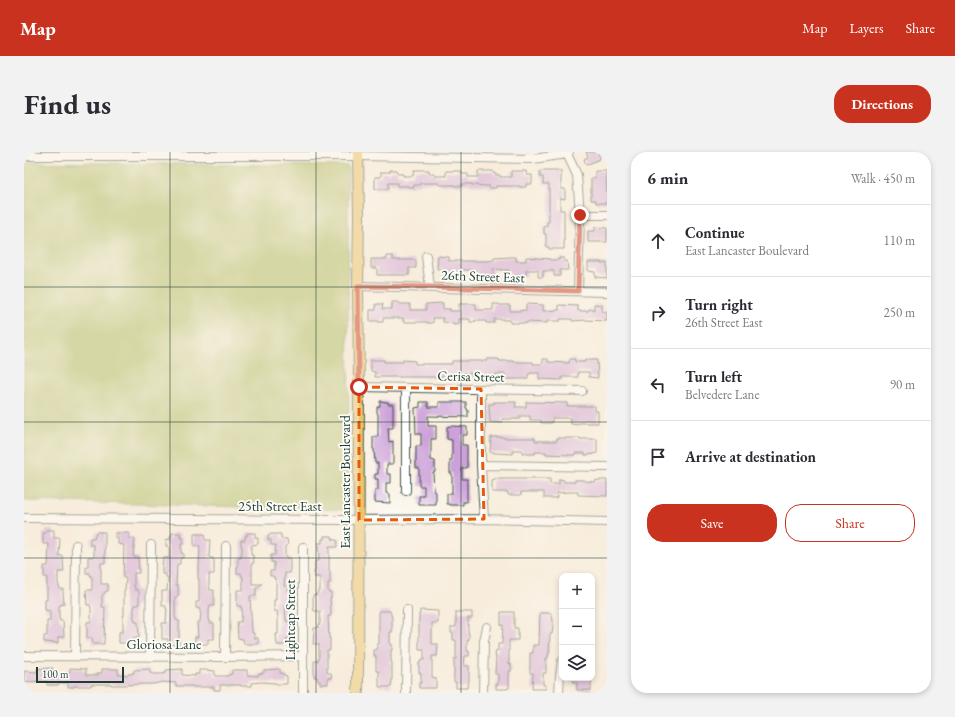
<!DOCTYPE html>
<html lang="en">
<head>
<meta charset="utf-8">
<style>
	body { margin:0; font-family:"EB Garamond",serif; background:#f2f2f3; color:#2b2b33 }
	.controls { position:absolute; right:12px; bottom:12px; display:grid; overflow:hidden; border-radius:8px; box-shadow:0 2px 6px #0003 }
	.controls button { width:36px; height:36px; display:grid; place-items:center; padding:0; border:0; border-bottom:1px solid #e1e1e2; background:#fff; color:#2b2b33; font:20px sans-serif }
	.scale { position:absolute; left:12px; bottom:10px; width:88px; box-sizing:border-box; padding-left:4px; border:2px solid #1f3d34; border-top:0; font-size:11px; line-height:14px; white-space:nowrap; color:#1f3d34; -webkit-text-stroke:3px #fdfcf7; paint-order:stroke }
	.stop { position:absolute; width:12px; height:12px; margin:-9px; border:3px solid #c8321e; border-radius:50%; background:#fff }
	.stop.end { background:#c8321e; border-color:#fff; box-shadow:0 1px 4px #0008 }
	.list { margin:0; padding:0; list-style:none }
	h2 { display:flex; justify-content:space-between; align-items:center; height:52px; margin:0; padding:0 16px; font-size:17px }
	h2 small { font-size:13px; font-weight:400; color:#7c7c81 }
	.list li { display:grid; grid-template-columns:26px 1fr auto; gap:12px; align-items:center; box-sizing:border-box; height:72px; padding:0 16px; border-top:1px solid #e1e1e2 }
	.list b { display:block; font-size:15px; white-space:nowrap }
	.list p { margin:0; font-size:13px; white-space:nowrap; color:#7c7c81 }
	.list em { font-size:13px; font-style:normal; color:#7c7c81 }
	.actions { display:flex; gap:8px; padding:12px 16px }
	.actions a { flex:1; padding:9px 0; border:1px solid #c8321e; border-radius:16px; text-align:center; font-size:14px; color:#c8321e }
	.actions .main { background:#c8321e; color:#fff }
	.icon { flex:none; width:22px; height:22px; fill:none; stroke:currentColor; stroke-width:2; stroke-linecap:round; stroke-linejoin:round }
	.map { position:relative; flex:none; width:583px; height:541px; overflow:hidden; border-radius:16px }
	header { display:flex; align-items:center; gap:24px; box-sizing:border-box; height:56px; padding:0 20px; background:#c8321e; color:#fff }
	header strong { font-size:19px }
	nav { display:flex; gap:22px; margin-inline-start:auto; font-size:14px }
	.intro { display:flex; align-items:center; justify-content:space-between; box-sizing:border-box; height:96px; padding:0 24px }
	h1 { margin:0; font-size:28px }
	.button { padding:10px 18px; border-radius:16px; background:#c8321e; color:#fff; font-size:14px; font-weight:700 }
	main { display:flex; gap:24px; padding:0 24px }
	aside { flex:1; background:#fff; border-radius:16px; box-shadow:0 2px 6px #0003 }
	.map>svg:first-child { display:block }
	.green { fill:#acbc60; stroke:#667c4a }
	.building { fill:#cca0d9 }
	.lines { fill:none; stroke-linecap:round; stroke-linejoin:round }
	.minor-casing { stroke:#40574d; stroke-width:10 }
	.major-casing { stroke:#40574d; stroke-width:12 }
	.minor { stroke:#fff; stroke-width:8 }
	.major { stroke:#ecc569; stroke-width:10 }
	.route { stroke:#c8321e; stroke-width:5 }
	.marked { fill:none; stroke:#e8590c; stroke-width:3; stroke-dasharray:8 5; stroke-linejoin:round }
	.grid { fill:none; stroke:#1f3d34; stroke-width:1; stroke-opacity:0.55 }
	.labels { text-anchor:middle; stroke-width:3.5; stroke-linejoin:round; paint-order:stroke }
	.street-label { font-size:14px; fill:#1f3d34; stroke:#fdfcf7 }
</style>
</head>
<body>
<header>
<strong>Map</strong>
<nav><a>Map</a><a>Layers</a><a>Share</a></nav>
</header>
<div class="intro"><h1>Find us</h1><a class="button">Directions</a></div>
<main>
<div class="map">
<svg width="583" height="541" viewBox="0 0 583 541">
	<rect width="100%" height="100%" fill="#fdfcf7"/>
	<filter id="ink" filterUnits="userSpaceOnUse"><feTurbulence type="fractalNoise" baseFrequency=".025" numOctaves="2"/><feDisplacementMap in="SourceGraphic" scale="8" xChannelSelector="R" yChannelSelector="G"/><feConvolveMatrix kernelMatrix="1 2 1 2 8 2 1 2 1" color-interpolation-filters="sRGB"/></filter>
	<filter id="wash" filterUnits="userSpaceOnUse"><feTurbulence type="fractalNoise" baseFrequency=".012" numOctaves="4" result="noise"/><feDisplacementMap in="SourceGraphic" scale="16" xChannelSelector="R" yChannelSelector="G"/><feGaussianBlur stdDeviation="0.9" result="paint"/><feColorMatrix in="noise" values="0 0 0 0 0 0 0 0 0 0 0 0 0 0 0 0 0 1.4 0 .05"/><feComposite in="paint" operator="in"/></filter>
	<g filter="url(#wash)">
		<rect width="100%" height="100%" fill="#f8eddc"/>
		<!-- green -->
		<path class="green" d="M0,10L324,14L325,358L0,349Z"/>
		<g id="blocks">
			<!-- building -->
			<path class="building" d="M562,0H574L576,7L562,13L560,7L564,5Z
				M366,18H372L374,22H379V24H389L390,18H405V20H406V22H411V24H422V19H437V21H438V22H444V25H454V19H469V21H471V23H476V25H487V19H502V21H503V23H508V32H502V35H496V34H472V36H465V34L448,33V32H438V34H431V33H415V31H396V33H390V35H384V34H373V31H364V37H351V25H357V20H366Z
				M516,19H537V37H541V47L536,46V58H540V97H525V95H522V82H520V74H523V70H525V32H519V25H516Z
				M571,19H582L583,51H572V48H567V26H571Z
				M571,75L583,76V90H564V79H571Z
				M363,104H369V108H392V116H385V123H353V116H347V107H363Z
				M414,104L425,105V109H463L470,108V106L487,105H492V109H502V105L526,107V108H535V106H540V109H543L544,118H536V124H530V119H519V125H514V118H502V124H492V125H485V118H480L469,117V124H452V118H436V124L419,123V117H413Z
				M564,110H577V111H583V126L571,125V120L564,119Z
				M368,150H375V152H386V158H402V152L419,151V157H426V159H435V152H452V158H469V152H475V153H486V159H495L502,158V152L519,153V159L535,158V153L554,154V159H564L565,157L570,158V152L578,153V160H583V169L562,168L548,169V167H536V169H523V171L503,170V171H486V168H479V167H470V171H462V169H450L451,170H446V167H435V172L429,173V171L419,170V166H409V171H403V170H379V166H359V170H354V169H346V158H352V152H359L358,157H368Z
				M463,207H475V209H490V210H509V212H518L519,211V207H524V210L545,211L546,207H551V210H561V208H573L574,226L565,225V220H554V225H538V228L515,227V221H506V222H504V227H481V222H471V227L451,226H448V221H437V226H428V223H418V225H351V220L347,219V208H360V210H379V208L391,209V212H428V209H463Z
				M356,249L362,250H364V252H369V276H364L365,290L369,289V312H363V322H367V331H362V341L366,342V351L351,350V338H354V327H351V322H354V311H351L350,297H349V285H354V262L353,261V255L356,254Z
				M396,250H404V255H415V250H442V256H443V258H444V265L404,264V274H412V287H407V308L411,309V320H409L410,340H412V353H395V344H400V334H395V316H392V294H397V282H392L391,256L396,255Z
				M470,250H492L491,255H502V250L543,251V254H571V259H574V271H554V273L547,272L546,266H528V271H517V268H506V264H496V267H478V271L466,270L465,252H470Z
				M426,274L443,275V283H438V293H443V316H438V327H443V350H439V353H426V352H423V342H426V341H428V321H426V308H428V288L423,287V275Z
				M467,285H479V286H511V289H533V286H556V287H573V301L569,302H570L561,303V301H551V303H546L522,302V300H511V302H502V301H498V298H489V302L473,301H470V300H466Z
				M471,327H526V332H535V327L540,328V330H551V328H560V329L571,330V329L574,328H583V344L554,343V340H545L533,341V345H532V346H520V340H497V343H484V340H468V329L471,328Z
				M22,378H30V386H36L35,403V404H39V407L40,420H34V431L36,437H39V439L40,452L36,453V454H35V467H36V469H39L40,485H34V491L20,490V484H23V469H26V459L21,458V448H23V425H20V414H24L25,392H19V381H22Z
				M72,380H81V411H77V432H84V439H82L78,444V455H81L80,492H69L68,486H63V470H66L67,468V456L66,453H63L62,438H68V425H67L66,421H62V415H64V405H70V393H66V386H70Z
				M91,381H105V387H111L109,404L110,405H114L115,421H110V435H111V438H114L115,440V453H111L110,457V467H111V470H114L115,486H109V491H95V480H99V464H100V438H101L102,426H99L100,393L94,392V386H91Z
				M148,381H156V385H159V392H157V401H159V406H156V412H153L152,433H154V445H151V464L152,468L155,469V493L144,492V487H138V471H142V469L143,457H142V454H138V439H143L144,425H142V422H138V415L139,406H145V394H142V387L146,388V384H148Z
				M223,381H231V385L234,386V392L228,393V394H227V403H229L230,411H228V432H238L232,436V444H226L228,481H230V486H234V492H220L219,487L214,486L213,470H217V469L218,456H217V454H213V438H219V425H218L217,421H213V415H214V406H217V403H218V394H217V388H221V384H223Z
				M170,382H180L181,388H186L185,405L186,406H189L190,409V422H185V432L186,438H190V454H186L185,458V468H186V471H190V487H184V492H171V485H174L173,470H176L177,461H176V457L172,456V450H175V427H174V416H175L176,394H170Z
				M247,382H257V387H263L264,393L261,394V404L262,406H266V421H261L260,434H262L263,438H267V453H261L262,468H263V470H266L267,486H263L262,491L260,493H253L252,482H254V466L253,459H250V448H252V427H250V424H246V419H250V410H247V403H251L252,393H247V388H244V384Z
				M300,384H308L309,388H313V395H305V419H306V431H304V440H307V446H306L307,464H304L305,486H306V498H303V521H307L308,526H304V532H296V529H294L293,525H290V509H294V507H295V492H289L290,478V476H294L295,472H296V459H290L289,449V443L293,442L294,439H296V427L295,425H290V419H291V409H294V407H295L294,391H298V387H300Z
				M396,458L414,459V471H408V492H414L413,504H408V525L412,526V536H395V531H397V521H395V511H396L397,508H400V498H395V462H396Z
				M355,459H366L368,466V480H366V492H368V498H367V510H368V529L367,535H355V519H352V504H350V498H353V492H355Z
				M432,460H448V466H444V479L445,482V488H443V499H445V504H441L440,514H445V529L443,536H432V530H430V507H432V488H429V481H427V475H432Z
				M477,460H490V476H494V488H485V512H487V519H485V536L482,537H472V532H474V522H471L472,504H471L472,499H474V492H478L479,473H477Z
				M516,461H527L529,468V474L528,482H526L525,502H524V506H522V521H519V533H522V537H508L509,521H506V501H509V493H515Z
				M29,516V521L31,522H42V521L46,520V516L62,517V523H74V521H78V517H94V522L104,523V522H108V521H110V518L126,517V521L130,522H140V521H142V518L158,517V523L171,524V522H175V518H182L191,519V524H204V523L208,522V518H223V523L234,524V522L240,521V518L256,517V521L260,522V523L263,524V532H252V531L236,530L228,531V534H217V533H196V538H190V535H169V534H152V531L139,530L129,532H115L99,533H87V532H67V534H50V535H44V531H34V533H23V529L0,530V519L13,520V517Z
				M549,526H567V538H553V531H549Z"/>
		</g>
	</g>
	<g filter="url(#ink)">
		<use href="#blocks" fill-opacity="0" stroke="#40574d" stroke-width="1"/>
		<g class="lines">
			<defs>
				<path id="minor" d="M543,2L553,23L556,63L554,139
					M0,4H334L509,7L543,2L545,0
					M556,63H583
					M402,104L406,135
					M334,134L583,140
					M335,235L558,239
					M457,237V313L460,367
					M457,313L583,315
					M382,339V236
					M0,366L320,368L460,367L583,370
					M0,504L201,505L279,504
					M51,504L52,393
					M126,505L127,393
					M201,505L202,394
					M279,541V395
					M382,541L383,458
					M459,541L460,489L463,475
					M535,541L536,522L538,509"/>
				<path id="major" d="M334,541L335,235L334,134L335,64L334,0"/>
			</defs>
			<!-- minor casing -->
			<use href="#minor" class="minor-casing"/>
			<!-- major casing -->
			<use href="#major" class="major-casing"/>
			<!-- minor -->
			<use href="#minor" class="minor"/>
			<!-- major -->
			<use href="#major" class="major"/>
		</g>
	</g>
	<g class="lines" filter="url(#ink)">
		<!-- route -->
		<path class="route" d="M335,235L334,134L406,135L554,139L556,63"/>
	</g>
	<!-- marked area -->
	<path d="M0 0H583V541H0ZM335,235L457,237L460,367L335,368Z" fill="#f8eddc" fill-opacity=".55" fill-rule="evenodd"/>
	<path class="marked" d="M335,235L457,237L460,367L335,368Z"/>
	<!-- grid -->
	<path class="grid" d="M146,0V541M292,0V541M437,0V541M0,135H583M0,270H583M0,406H583"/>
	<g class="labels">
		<!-- street labels -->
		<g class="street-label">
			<text transform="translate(459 124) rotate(2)" y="5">26th Street East</text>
			<text transform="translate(447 224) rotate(1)" y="5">Cerisa Street</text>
			<text transform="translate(321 330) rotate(-90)" y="5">East Lancaster Boulevard</text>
			<text x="256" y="359">25th Street East</text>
			<text transform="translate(266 468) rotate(-90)" y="5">Lightcap Street</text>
			<text x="140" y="497">Gloriosa Lane</text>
		</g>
	</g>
</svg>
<div class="controls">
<button>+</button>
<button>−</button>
<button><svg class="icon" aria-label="layers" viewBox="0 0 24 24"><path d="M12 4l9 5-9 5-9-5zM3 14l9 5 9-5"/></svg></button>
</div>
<div class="scale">100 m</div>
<div class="stop" style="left:335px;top:235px"></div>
<div class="stop end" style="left:556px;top:63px"></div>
</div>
<aside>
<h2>6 min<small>Walk · 450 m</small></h2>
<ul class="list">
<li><svg class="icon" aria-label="ahead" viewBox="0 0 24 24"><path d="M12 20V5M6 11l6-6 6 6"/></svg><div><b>Continue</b><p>East Lancaster Boulevard</p></div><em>110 m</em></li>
<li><svg class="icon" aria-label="right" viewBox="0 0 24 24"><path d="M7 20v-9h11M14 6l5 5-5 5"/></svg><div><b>Turn right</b><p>26th Street East</p></div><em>250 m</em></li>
<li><svg class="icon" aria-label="left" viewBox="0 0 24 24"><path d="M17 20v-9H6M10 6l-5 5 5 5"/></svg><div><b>Turn left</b><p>Belvedere Lane</p></div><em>90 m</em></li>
<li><svg class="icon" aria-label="arrive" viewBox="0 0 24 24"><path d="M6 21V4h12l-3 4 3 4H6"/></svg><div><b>Arrive at destination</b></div></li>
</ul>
<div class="actions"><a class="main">Save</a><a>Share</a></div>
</aside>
</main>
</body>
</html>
